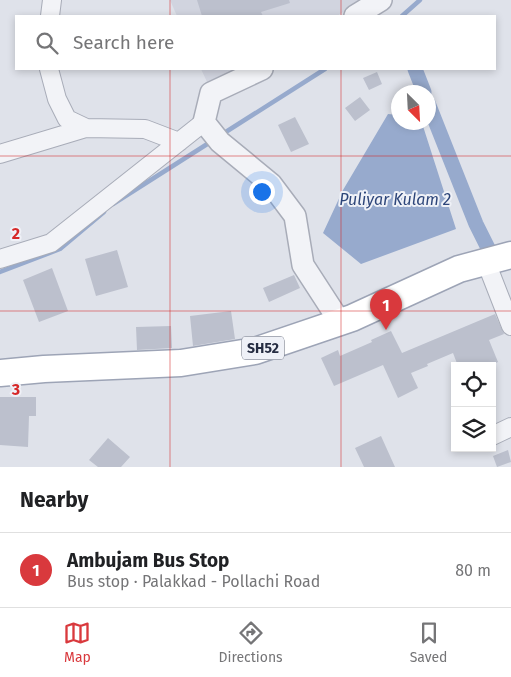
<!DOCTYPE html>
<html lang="en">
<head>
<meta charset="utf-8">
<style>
	body { margin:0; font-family:"Fira Sans",sans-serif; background:#f6f6f6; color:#202124 }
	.controls { position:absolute; right:15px; bottom:15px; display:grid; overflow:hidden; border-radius:0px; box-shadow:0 2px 8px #0003 }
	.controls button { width:45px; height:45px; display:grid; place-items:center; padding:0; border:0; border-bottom:1px solid #e0e0e0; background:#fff; color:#202124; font:25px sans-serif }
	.compass { position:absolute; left:391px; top:85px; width:45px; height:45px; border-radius:50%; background:#fff; box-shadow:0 2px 8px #0003; rotate:156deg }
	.you { position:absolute; left:261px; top:191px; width:18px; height:18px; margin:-12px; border:4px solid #fff; border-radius:50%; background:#1a73e8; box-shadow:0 0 0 8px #1a73e833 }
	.badge { display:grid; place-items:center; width:32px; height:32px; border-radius:50%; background:#d9393d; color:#fff; font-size:16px; font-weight:700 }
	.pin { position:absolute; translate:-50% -41px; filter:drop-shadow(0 1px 2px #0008) }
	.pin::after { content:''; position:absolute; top:26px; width:18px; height:15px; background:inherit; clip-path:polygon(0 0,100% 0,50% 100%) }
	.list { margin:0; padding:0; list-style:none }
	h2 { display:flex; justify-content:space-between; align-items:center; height:65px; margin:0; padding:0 20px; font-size:21px }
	h2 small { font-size:16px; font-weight:400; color:#757577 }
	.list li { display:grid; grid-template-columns:32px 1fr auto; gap:15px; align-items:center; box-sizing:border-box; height:75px; padding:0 20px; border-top:1px solid #e0e0e0 }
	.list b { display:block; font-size:19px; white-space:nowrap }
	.list p { margin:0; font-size:16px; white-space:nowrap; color:#757577 }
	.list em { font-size:16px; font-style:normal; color:#757577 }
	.icon { flex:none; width:28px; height:28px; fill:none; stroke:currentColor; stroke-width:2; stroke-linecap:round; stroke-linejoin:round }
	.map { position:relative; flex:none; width:511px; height:467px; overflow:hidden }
	.search { position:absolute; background:#fff; box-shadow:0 2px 8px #0003; left:15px; right:15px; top:15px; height:55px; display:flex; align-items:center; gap:12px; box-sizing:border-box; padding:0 18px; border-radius:0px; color:#757577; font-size:19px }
	.sheet { height:140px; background:#fff }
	nav { display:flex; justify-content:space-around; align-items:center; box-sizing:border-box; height:70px; border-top:1px solid #e0e0e0; background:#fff; font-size:14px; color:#757577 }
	nav a { display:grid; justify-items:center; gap:2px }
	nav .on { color:#d9393d }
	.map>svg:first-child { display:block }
	.built { fill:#d1d4df }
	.water { fill:#97aacd }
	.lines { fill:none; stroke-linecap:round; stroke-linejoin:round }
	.stream { stroke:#97aacd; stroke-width:4.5 }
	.canal { stroke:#97aacd; stroke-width:15 }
	.building { fill:#bcc0cd }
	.minor-casing { stroke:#a8acb8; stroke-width:20 }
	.tertiary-casing { stroke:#a8acb8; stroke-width:24 }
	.primary-casing { stroke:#9da4b6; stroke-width:29 }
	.minor { stroke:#f2f3f7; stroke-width:18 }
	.tertiary { stroke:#f2f3f7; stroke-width:21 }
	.primary { stroke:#fff; stroke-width:26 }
	.grid { fill:none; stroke:#d62828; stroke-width:1; stroke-opacity:0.55 }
	.labels { text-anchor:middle; stroke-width:4; stroke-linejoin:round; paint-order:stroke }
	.shield { fill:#eff1f7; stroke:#626878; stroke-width:1 }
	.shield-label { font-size:14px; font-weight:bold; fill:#262d42 }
	.water-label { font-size:16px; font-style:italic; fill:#2d4579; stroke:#eff1f7 }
	.grid-label { font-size:16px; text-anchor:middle; font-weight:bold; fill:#d62828; stroke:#eff1f7; stroke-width:4; stroke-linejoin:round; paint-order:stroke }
</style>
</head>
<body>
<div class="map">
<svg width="511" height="467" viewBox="0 0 511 467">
	<rect width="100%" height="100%" fill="#dfe2ea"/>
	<!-- built -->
	<path class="built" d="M170,0H362L337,16H177Z
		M201,69H241L208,84Z"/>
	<!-- water -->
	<path class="water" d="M388,114L398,115V122L422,123L456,229L361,264L323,233L343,190Z"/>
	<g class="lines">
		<!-- stream -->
		<path class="stream" d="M402,16L420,0
			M221,135L325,69
			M113,204L212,141
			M0,272L60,249L104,212"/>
		<!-- canal -->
		<path class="canal" d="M415,69L424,92
			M428,103L476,224L488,248"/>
	</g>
	<!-- building -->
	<path class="building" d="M197,0H289L290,3L261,12L263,16H202Z
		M377,72L382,84L369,90L363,78Z
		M360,97L370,110L355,121L345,108Z
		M295,117L309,144L291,152L278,125Z
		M117,250L128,287L96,296L85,259Z
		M52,268L68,311L39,322L23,280Z
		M294,275L300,288L269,302L263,288Z
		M231,311L235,339L193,346L190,316Z
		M495,314L504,334L489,340L498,362L488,366H458L453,353L427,364L428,366L411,373L418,388L398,398L383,365L334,386L321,358L338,350L340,356L372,342L371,340L391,331L402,353Z
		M171,326L172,348L137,350L136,327Z
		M0,397H36V416H29L28,447L0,445Z
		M381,436L395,467H364L355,448Z
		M108,438L130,457L121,467H98L89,460Z
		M508,450L511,462L497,467L493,456Z"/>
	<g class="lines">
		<defs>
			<path id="minor" d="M50,16L52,0
				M49,69L57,99L67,119L86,128L145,129L179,142
				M0,154L86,128
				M0,259L51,243L204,122
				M486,262L511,326
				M492,436L511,427"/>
			<path id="tertiary" d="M355,16L381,0
				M262,69L211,93L204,122L220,142L271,184L295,216L303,265L340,322"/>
			<path id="primary" d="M0,373L44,369L181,363L255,351L352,318L459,269L511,255"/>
		</defs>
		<!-- minor casing -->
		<use href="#minor" class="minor-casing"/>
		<!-- tertiary casing -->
		<use href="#tertiary" class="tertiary-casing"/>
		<!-- primary casing -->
		<use href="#primary" class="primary-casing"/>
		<!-- minor -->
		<use href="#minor" class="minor"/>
		<!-- tertiary -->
		<use href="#tertiary" class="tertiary"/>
		<!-- primary -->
		<use href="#primary" class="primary"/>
	</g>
	<!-- grid -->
	<path class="grid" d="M170,0V16M341,0V16M170,69V467M341,69V467M0,156H511M0,311H511"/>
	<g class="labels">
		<!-- shield labels -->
		<rect class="shield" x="242" y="336.5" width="42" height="23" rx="4"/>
		<g class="shield-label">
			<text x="263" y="353">SH52</text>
		</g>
		<!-- water labels -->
		<g class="water-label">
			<text x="395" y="205">Puliyar Kulam 2</text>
		</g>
	</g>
	<g class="grid-label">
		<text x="16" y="239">2</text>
		<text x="16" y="395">3</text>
	</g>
</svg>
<div class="controls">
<button><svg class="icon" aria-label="locate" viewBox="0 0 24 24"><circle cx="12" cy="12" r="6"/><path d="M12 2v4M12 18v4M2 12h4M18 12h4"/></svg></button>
<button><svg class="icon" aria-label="layers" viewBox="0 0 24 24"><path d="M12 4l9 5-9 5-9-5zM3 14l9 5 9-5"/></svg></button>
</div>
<svg class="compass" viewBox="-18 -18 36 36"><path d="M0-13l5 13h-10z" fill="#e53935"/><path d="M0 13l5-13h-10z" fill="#757577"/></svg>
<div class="you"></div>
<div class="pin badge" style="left:386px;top:330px">1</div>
<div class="search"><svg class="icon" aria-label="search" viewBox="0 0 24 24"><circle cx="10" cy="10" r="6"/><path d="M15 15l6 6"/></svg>Search here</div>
</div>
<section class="sheet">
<h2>Nearby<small></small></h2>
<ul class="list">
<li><span class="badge">1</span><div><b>Ambujam Bus Stop</b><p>Bus stop · Palakkad - Pollachi Road</p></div><em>80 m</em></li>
</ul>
</section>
<nav>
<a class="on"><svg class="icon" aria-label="map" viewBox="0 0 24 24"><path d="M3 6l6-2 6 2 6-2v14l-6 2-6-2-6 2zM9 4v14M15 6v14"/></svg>Map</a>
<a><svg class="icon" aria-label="directions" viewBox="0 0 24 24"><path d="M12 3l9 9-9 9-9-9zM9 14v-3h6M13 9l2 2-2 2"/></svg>Directions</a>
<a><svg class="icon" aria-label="saved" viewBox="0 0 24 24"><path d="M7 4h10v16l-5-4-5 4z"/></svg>Saved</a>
</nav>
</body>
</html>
